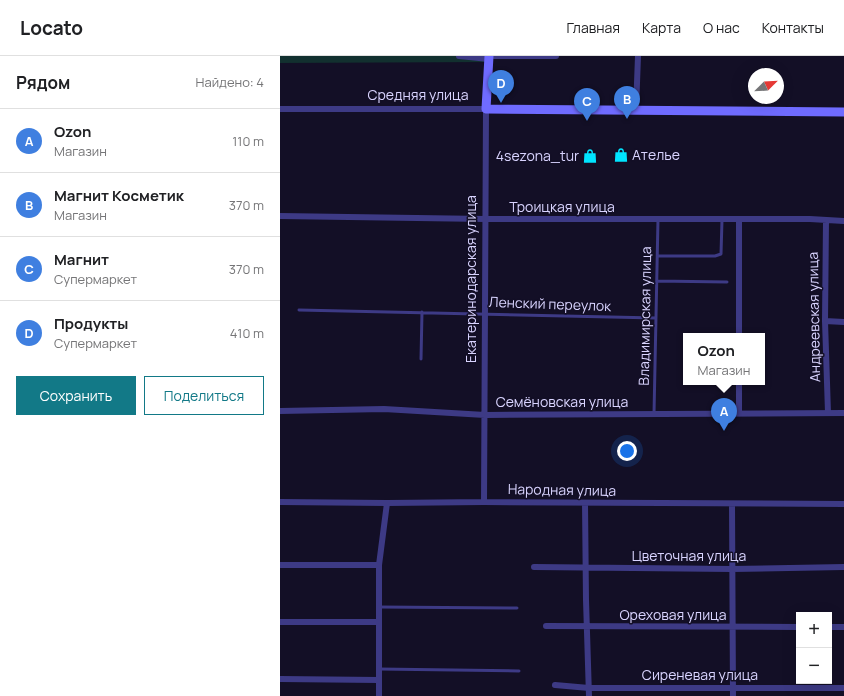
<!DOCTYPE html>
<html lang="ru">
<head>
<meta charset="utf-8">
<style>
	body { margin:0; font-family:Manrope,sans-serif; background:#f2f2f2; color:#202124 }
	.controls { position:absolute; right:12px; bottom:12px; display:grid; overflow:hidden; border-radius:0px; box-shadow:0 4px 16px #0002 }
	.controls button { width:36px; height:36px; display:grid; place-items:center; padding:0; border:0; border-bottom:1px solid #e0e0e0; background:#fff; color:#202124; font:20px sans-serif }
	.compass { position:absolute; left:468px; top:12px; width:36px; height:36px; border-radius:50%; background:#fff; box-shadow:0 4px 16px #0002; rotate:66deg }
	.you { position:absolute; left:347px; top:395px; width:14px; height:14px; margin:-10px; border:3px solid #fff; border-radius:50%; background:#1a73e8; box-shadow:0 0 0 6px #1a73e833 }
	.badge { display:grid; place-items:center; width:26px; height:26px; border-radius:50%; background:#127987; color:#fff; font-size:13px; font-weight:700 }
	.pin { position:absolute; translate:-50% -33px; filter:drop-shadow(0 1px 2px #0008) }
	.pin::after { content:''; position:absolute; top:21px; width:14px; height:12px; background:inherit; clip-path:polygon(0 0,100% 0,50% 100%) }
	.popup { position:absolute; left:403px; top:277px; width:82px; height:52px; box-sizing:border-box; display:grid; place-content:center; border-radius:0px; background:#fff; filter:drop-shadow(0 1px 3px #0005); font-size:13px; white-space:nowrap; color:#757577 }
	.popup b { font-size:15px; color:#202124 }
	.popup::after { content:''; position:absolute; left:50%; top:100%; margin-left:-8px; border:8px solid transparent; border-top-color:#fff }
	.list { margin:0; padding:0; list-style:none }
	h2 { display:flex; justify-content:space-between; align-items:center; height:52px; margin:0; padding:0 16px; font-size:17px }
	h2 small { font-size:13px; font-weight:400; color:#757577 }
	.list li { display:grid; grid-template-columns:26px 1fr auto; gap:12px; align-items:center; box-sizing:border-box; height:64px; padding:0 16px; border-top:1px solid #e0e0e0 }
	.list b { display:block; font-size:15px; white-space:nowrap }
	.list p { margin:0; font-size:13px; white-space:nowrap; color:#757577 }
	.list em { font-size:13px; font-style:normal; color:#757577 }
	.actions { display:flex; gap:8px; padding:12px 16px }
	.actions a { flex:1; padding:9px 0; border:1px solid #127987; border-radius:0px; text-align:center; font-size:14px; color:#127987 }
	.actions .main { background:#127987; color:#fff }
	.map { position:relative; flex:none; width:564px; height:640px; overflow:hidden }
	header { display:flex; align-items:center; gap:24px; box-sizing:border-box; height:56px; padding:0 20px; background:#fff; border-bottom:1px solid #e0e0e0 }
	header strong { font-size:19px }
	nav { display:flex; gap:22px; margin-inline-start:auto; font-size:14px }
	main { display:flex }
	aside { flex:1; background:#fff }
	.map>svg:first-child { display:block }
	.green { fill:#12302f }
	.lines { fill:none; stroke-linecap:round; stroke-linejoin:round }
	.lane { stroke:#3d3a85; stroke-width:3 }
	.street { stroke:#3d3a85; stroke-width:6 }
	.secondary { stroke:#6f6bff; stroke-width:9 }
	.labels { text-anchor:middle; stroke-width:3; stroke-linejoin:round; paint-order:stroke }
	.street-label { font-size:14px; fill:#d9d4ff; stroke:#130f26 }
	.poi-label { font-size:14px; fill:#d9d4ff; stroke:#130f26; text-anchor:start }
</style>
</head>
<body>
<header>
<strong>Locato</strong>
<nav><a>Главная</a><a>Карта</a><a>О нас</a><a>Контакты</a></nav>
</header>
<main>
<aside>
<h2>Рядом<small>Найдено: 4</small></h2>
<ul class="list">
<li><span class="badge" style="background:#3f7fe0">A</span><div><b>Ozon</b><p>Магазин</p></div><em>110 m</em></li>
<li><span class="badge" style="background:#3f7fe0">B</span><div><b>Магнит Косметик</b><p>Магазин</p></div><em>370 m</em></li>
<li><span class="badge" style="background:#3f7fe0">C</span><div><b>Магнит</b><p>Супермаркет</p></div><em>370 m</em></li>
<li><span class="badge" style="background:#3f7fe0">D</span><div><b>Продукты</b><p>Супермаркет</p></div><em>410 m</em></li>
</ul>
<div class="actions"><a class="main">Сохранить</a><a>Поделиться</a></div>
</aside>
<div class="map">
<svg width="564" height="640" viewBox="0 0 564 640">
	<rect width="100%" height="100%" fill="#130f26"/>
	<!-- green -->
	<path class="green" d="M0,0H212V6L0,7Z"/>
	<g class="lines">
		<!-- lane -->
		<path class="lane" d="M378,200H435L441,198L442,164
			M377,225L447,226
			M19,254L376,262
			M141,303L142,256
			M374,358L378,163
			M99,551L237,552
			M99,613L239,615"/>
		<!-- street -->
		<path class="street" d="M179,0L209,3
			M214,0H276
			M0,53H206L204,446
			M356,54L358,0
			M0,160L205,163H530L564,165
			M546,165L545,265L548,357
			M545,265L564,266
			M459,280V164
			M0,355L104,353L205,359L564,357
			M459,357V326
			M0,446L107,447L204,446L564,448
			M305,447L306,544L309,640
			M452,448L453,640
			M0,509H99
			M254,511L452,513L564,511
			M0,566H98
			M266,570L519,571
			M549,571H564
			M0,623L99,624
			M275,629L309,632H564
			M99,640V509L107,447"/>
		<!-- secondary -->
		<path class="secondary" d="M209,0L206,53L564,56"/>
	</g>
	<!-- icons -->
	<defs>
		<symbol id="shop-bare" viewBox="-9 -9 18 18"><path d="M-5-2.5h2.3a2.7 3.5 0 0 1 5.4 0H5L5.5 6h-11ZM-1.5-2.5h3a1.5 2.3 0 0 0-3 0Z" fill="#00e5ff" stroke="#130f26" stroke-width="2.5" paint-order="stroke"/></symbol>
	</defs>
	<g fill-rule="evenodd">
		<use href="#shop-bare" x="331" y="89" width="20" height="20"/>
		<use href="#shop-bare" x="300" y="90" width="20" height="20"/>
	</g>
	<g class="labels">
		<!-- street labels -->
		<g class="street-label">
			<text x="138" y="44">Средняя улица</text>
			<text x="282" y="156">Троицкая улица</text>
			<text transform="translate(191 223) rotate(-90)" y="5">Екатеринодарская улица</text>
			<text transform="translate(270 248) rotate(2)" y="5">Ленский переулок</text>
			<text transform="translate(365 260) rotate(-89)" y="5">Владимирская улица</text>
			<text transform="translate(534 261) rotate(-91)" y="5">Андреевская улица</text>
			<text x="282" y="351">Семёновская улица</text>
			<text transform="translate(282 434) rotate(1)" y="5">Народная улица</text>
			<text x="409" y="505">Цветочная улица</text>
			<text x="393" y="564">Ореховая улица</text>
			<text x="420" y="624">Сиреневая улица</text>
		</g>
		<!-- poi labels -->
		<g class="poi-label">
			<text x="352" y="104">Ателье</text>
			<text x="299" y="105" text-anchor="end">4sezona_tur</text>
		</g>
	</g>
</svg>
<div class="controls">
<button>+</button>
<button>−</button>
</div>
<svg class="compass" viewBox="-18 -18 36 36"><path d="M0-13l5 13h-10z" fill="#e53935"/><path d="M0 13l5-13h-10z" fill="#757577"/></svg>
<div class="you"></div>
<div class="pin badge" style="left:444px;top:375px;background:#3f7fe0">A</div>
<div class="popup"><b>Ozon</b>Магазин</div>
<div class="pin badge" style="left:347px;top:63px;background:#3f7fe0">B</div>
<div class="pin badge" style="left:307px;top:65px;background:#3f7fe0">C</div>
<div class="pin badge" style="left:221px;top:47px;background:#3f7fe0">D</div>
</div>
</main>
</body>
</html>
